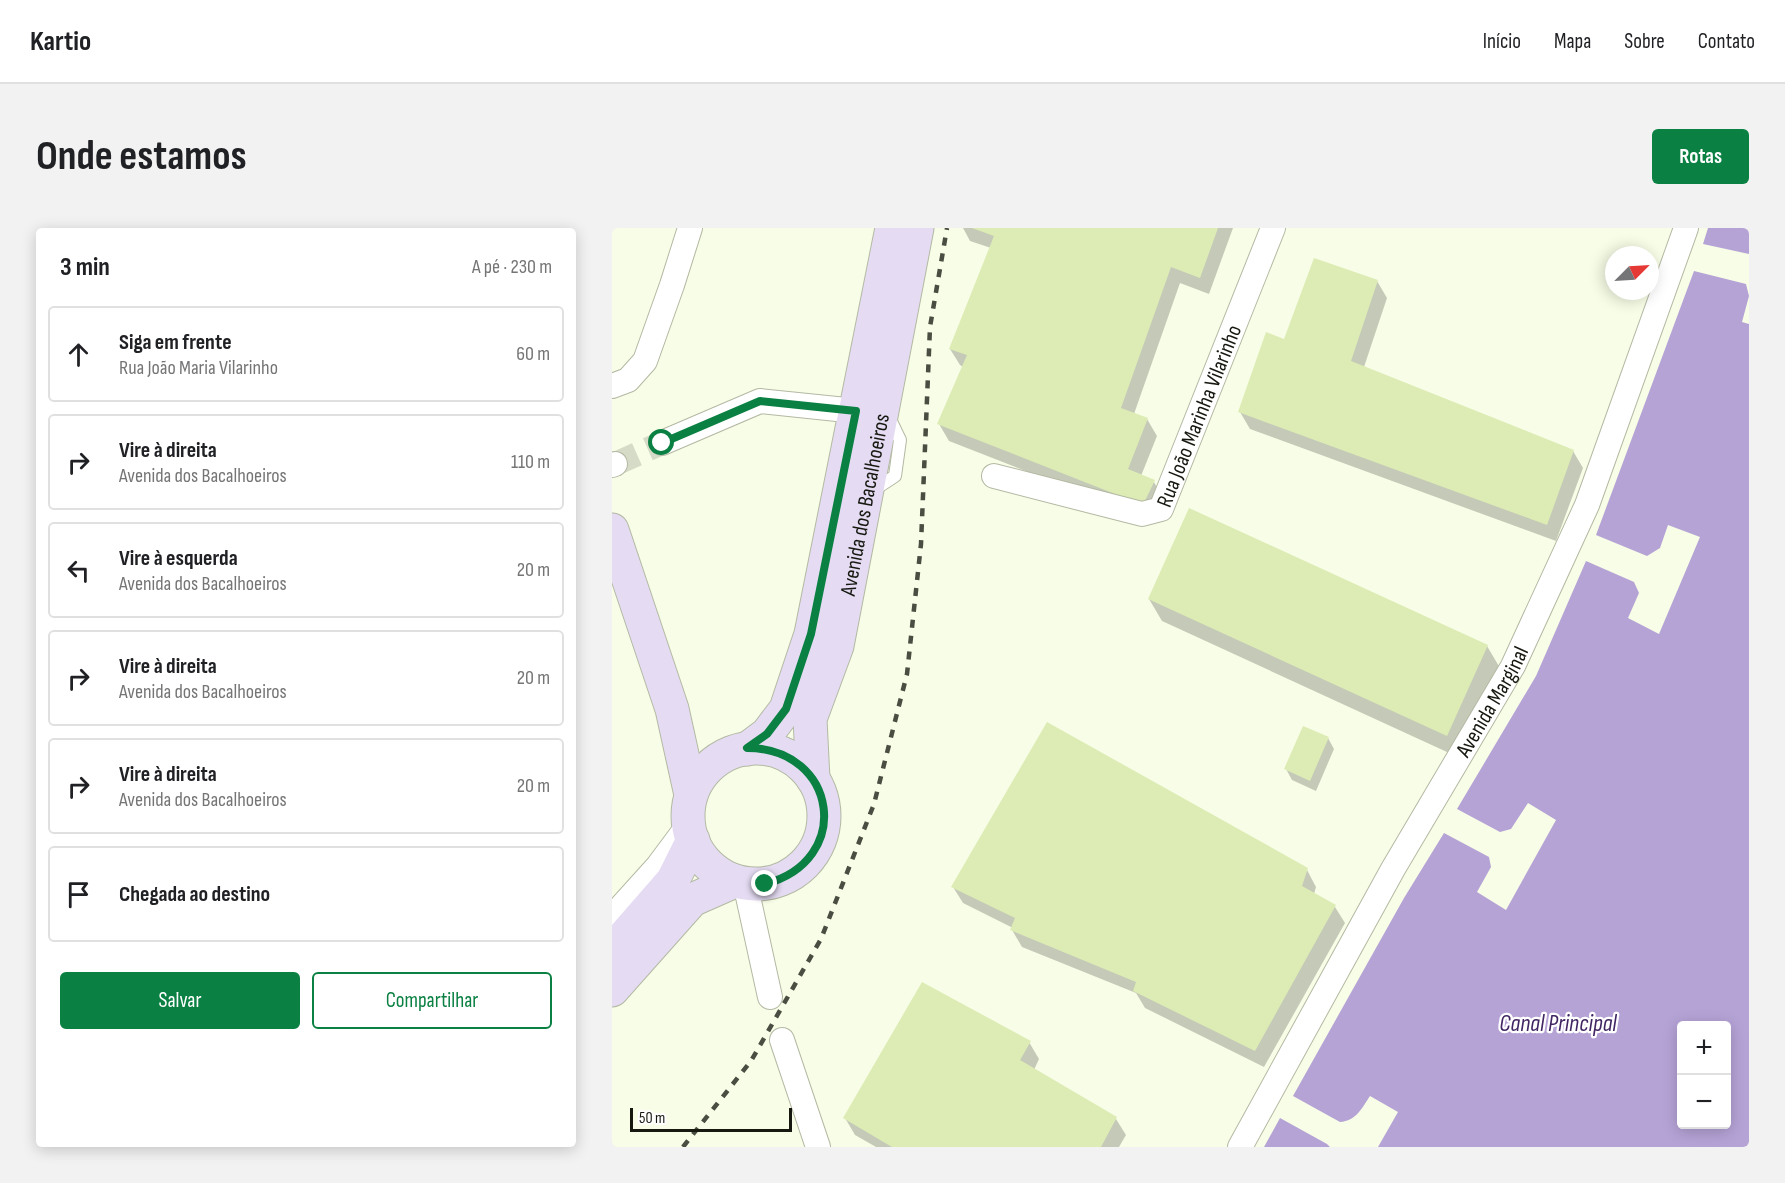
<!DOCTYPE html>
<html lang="pt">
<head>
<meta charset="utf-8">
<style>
	body { margin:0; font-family:"Sofia Sans Condensed",sans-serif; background:#f2f2f2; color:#202124 }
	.controls { position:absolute; right:18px; bottom:18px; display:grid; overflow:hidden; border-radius:6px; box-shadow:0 3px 15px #0003 }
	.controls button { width:54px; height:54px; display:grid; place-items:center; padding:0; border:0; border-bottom:2px solid #e0e0e0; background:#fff; color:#202124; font:30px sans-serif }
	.compass { position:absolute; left:993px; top:18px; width:54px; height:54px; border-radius:50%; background:#fff; box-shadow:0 3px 15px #0003; rotate:66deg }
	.scale { position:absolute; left:18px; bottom:15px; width:162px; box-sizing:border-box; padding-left:6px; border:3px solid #171911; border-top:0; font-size:16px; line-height:21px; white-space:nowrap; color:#171911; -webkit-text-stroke:4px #fff; paint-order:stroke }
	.stop { position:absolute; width:18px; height:18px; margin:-14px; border:4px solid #0b8043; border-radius:50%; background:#fff }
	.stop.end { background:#0b8043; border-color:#fff; box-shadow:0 2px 6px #0008 }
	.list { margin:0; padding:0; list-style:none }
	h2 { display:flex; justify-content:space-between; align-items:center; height:78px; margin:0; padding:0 24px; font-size:26px }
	h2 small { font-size:20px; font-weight:400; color:#757577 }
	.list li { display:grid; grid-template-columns:39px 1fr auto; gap:18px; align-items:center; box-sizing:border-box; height:96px; margin:0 12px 12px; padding:0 12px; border:2px solid #e0e0e0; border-radius:6px }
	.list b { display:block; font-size:22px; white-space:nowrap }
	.list p { margin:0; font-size:20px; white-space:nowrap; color:#757577 }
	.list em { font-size:20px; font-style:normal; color:#757577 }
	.actions { display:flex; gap:12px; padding:18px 24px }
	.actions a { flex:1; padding:14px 0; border:2px solid #0b8043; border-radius:6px; text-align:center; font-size:21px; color:#0b8043 }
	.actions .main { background:#0b8043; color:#fff }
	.icon { flex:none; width:33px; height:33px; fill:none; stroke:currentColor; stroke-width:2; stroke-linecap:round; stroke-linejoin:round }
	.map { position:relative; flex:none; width:1137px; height:919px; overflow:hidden; border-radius:6px }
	header { display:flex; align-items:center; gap:36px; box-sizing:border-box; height:84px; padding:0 30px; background:#fff; border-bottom:2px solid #e0e0e0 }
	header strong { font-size:28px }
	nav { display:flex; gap:33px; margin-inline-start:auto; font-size:21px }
	.intro { display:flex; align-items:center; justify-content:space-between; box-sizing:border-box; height:144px; padding:0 36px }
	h1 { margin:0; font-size:42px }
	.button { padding:15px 27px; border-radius:6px; background:#0b8043; color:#fff; font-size:21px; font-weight:700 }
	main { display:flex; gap:36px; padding:0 36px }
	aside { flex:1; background:#fff; border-radius:6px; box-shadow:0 3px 15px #0003 }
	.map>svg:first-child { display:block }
	.water { fill:#b5a3d6; fill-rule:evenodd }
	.shadow { fill:#0003 }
	.building { fill:#ddecb4 }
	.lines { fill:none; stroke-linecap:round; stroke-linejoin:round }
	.street-tunnel { stroke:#d5dbc6; stroke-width:24; stroke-dasharray:24 12; stroke-linecap:butt }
	.lane-casing { stroke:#b3b9a3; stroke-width:14 }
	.street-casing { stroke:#b3b9a3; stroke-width:26 }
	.secondary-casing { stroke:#b3b9a3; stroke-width:35 }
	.lane { stroke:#fff; stroke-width:12 }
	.street { stroke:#fff; stroke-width:24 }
	.secondary { stroke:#e5dcf3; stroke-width:33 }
	.rail { stroke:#4a4d41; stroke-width:4.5; stroke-dasharray:8 8; stroke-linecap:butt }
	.route { stroke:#0b8043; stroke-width:8 }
	.labels { text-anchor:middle; stroke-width:4.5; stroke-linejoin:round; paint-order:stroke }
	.street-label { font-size:22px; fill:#171911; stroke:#fff }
	.water-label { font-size:24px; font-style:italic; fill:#412663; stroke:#fff }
</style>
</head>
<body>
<header>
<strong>Kartio</strong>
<nav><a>Início</a><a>Mapa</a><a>Sobre</a><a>Contato</a></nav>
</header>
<div class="intro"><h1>Onde estamos</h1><a class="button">Rotas</a></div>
<main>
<aside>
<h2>3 min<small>A pé · 230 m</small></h2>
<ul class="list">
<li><svg class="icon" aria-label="ahead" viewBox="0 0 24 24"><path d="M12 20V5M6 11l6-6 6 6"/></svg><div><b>Siga em frente</b><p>Rua João Maria Vilarinho</p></div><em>60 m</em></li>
<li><svg class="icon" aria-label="right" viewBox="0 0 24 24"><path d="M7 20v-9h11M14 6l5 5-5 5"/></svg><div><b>Vire à direita</b><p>Avenida dos Bacalhoeiros</p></div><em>110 m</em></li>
<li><svg class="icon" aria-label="left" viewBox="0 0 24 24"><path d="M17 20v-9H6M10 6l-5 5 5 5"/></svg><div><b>Vire à esquerda</b><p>Avenida dos Bacalhoeiros</p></div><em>20 m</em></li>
<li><svg class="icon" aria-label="right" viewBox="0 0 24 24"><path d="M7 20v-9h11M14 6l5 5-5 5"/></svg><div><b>Vire à direita</b><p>Avenida dos Bacalhoeiros</p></div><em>20 m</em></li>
<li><svg class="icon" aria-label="right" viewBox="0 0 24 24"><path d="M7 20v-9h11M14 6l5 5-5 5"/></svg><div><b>Vire à direita</b><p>Avenida dos Bacalhoeiros</p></div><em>20 m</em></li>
<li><svg class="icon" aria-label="arrive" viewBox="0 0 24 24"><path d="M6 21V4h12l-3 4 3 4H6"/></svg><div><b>Chegada ao destino</b></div></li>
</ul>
<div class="actions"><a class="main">Salvar</a><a>Compartilhar</a></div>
</aside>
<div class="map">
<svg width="1137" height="919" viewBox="0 0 1137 919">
	<rect width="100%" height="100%" fill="#f7fde6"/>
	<!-- water -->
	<path class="water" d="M1096,0H1137V26L1091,16Z
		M1082,43L1134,56L1137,68L1130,94L1137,96V919H766L786,884L758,868C750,880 744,893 728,894L681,868L792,670L832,605L877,629L879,639L865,664L894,682L944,592L916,575L899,601L888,604L845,581L924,448L974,333L1022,354L1027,365L1016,390L1047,406L1088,309L1056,297L1048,320L1035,328L984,307ZM1070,798H1114V896H1070Z
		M668,890L715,916L718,919H652Z"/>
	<!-- shadow -->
	<path class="shadow" d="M351,0H621L597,66L568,55L522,186L535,191L545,208L529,248L542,254L551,270L541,293L337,213L327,196L351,139L348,137L338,121L379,20L358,13Z
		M765,53L775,70L752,139L961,223L971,240L944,313L638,201L628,184L673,113Z
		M537,371L875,418L888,440L848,530L550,393Z
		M716,510L722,521L704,563L680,552L674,541Z
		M695,642L704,659L702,666L723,679L733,695L652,839L533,780L524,765L410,719L400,702L401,700L351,675L341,659Z
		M417,814L427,831L422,842L504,891L514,907L507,919H264L243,907L233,890Z"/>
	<!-- building -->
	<path class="building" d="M360,0H606L588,50L559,39L509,180L536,190L516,241L543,252L531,277L325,196L355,127L337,121L382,8Z
		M702,30L766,52L739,133L962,222L935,297L626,184L654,104L672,111Z
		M577,280L876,417L835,508L536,371Z
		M435,494L696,640L690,658L724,677L643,823L521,763L524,754L398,702L403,690L339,659Z
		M691,498L717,509L698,553L672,541Z
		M310,754L419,813L408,832L505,889L489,919H280L231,890Z"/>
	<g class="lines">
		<!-- street-tunnel -->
		<path class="street-tunnel" d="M3,236L50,215"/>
		<defs>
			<path id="lane" d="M260,263L283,248L288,212L276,187"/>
			<g id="street">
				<path d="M0,158L16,152L33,133L60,57L78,0"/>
				<path d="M50,215L148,173L244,183"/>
				<path d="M0,237L3,236"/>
				<path id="s1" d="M382,248L530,286L549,281L661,0"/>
				<path d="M133,655L158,769"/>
				<path d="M0,689L46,638L75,599"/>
				<path d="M170,812L206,919"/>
				<path id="s2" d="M628,919L781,641L901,438L975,277L1074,0"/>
			</g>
			<g id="secondary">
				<path d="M0,302L60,481L79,567"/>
				<circle cx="144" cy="588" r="68"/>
				<path d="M135,521L155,506L174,481L199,406L280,0"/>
				<path id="s3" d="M201,551L198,491L225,418L305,0"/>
				<path d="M0,722L61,652L81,612"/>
				<path d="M0,762L80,672L123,653"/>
			</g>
		</defs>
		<!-- lane casing -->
		<use href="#lane" class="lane-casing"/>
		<!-- street casing -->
		<use href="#street" class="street-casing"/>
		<!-- secondary casing -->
		<use href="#secondary" class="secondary-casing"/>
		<!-- lane -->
		<use href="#lane" class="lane"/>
		<!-- street -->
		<use href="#street" class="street"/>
		<!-- secondary -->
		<use href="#secondary" class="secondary"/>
		<!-- rail -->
		<path class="rail" d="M71,919L139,833L209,711L262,576L295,446L309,316L318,99L335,0"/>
	</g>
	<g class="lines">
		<!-- route -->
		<path class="route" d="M50,215L148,173L244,183L199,406L174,481L155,506L135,520C226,520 242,633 153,656"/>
	</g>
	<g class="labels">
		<!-- street labels -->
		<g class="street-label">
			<text dy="8" stroke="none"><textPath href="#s1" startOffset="273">Rua João Marinha Vilarinho</textPath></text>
			<text dy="8" stroke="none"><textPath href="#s3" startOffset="282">Avenida dos Bacalhoeiros</textPath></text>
			<text dy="8" stroke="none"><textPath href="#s2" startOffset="512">Avenida Marginal</textPath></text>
		</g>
		<!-- water labels -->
		<g class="water-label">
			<text x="946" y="803">Canal Principal</text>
		</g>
	</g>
</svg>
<div class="controls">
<button>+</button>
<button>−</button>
</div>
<svg class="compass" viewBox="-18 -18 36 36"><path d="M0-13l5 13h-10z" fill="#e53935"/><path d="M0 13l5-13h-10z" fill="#757577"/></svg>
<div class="scale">50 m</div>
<div class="stop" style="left:50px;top:215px"></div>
<div class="stop end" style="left:153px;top:656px"></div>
</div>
</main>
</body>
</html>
